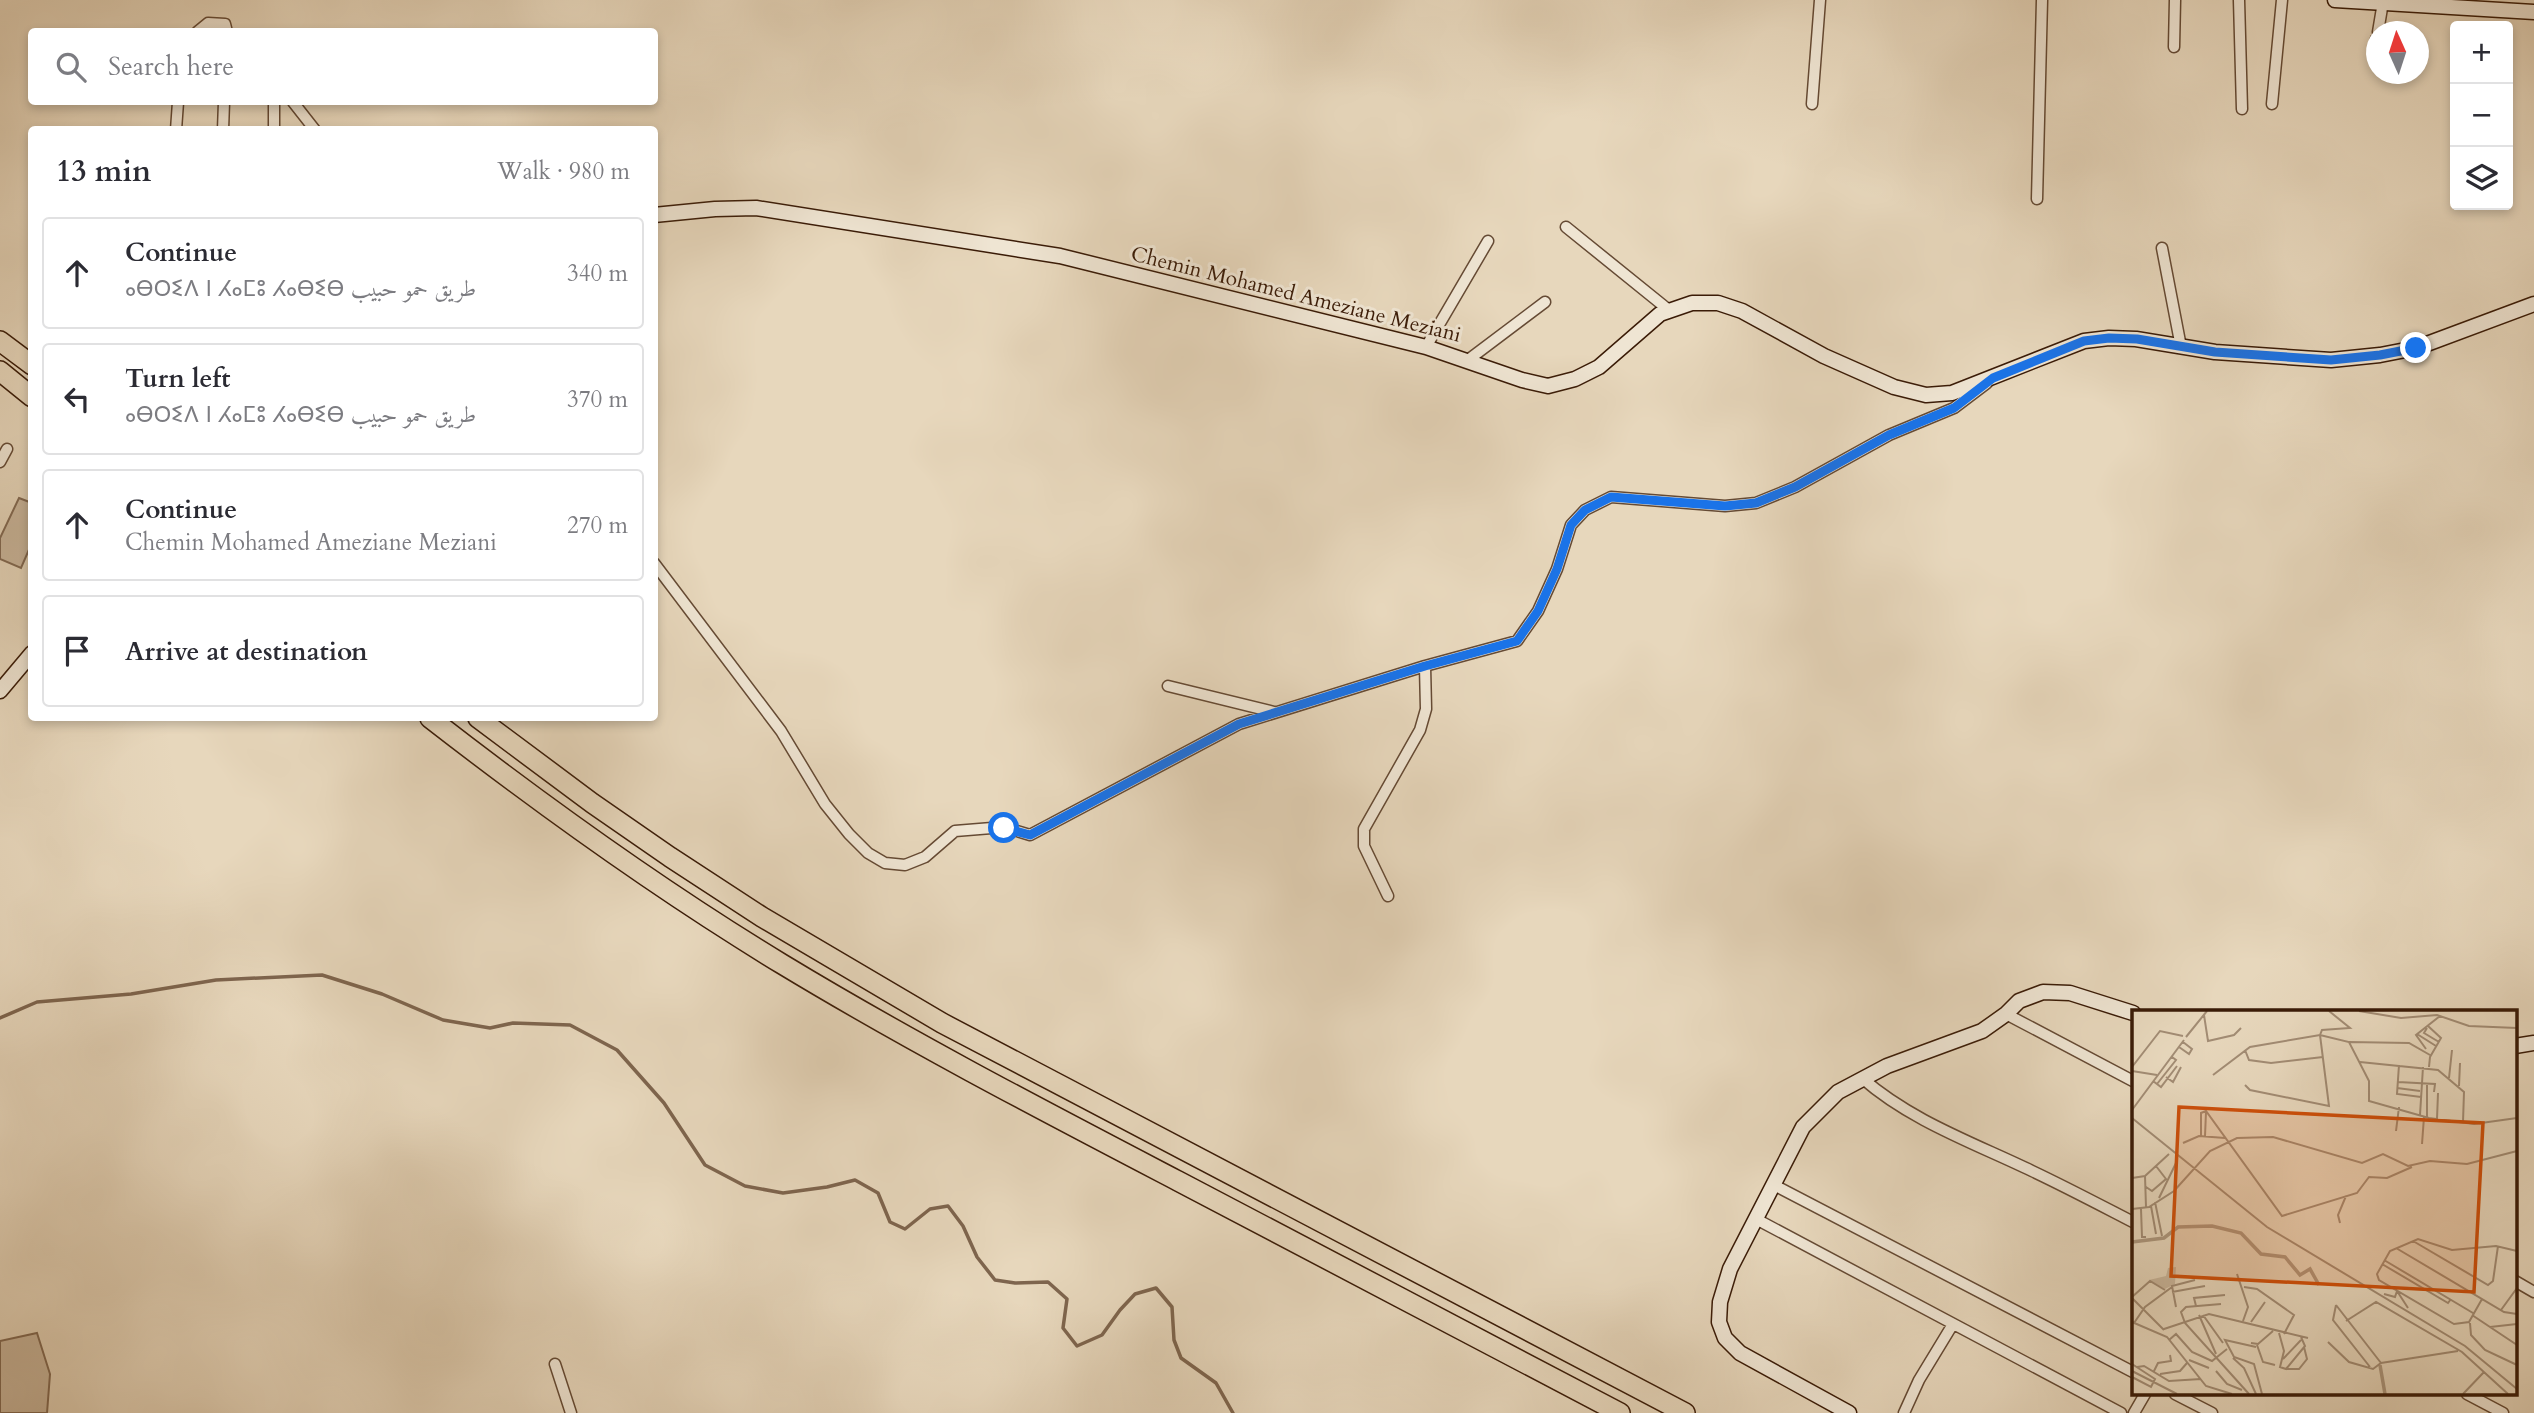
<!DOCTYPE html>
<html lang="en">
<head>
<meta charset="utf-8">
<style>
	body { margin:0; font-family:Cardo,Amiri,"Noto Sans Tifinagh",serif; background:#f2f2f3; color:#2b2b33 }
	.controls { position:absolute; right:21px; top:21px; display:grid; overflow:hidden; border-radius:7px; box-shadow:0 4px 10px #0003 }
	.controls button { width:63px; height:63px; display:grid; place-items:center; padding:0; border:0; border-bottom:2px solid #e1e1e2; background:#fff; color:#2b2b33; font:35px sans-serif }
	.compass { position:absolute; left:2366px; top:21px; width:63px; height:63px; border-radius:50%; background:#fff; box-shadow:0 4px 10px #0003; rotate:357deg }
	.stop { position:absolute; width:21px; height:21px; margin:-16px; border:5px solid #1a73e8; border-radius:50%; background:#fff }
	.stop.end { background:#1a73e8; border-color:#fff; box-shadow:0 2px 7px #0008 }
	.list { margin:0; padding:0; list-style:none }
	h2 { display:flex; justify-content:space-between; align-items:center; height:91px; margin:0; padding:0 28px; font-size:30px }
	h2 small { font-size:23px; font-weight:400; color:#7c7c81 }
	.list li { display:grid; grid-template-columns:46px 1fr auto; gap:21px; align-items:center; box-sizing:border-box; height:112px; margin:0 14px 14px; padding:0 14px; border:2px solid #e1e1e2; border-radius:7px }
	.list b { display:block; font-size:26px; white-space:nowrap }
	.list p { margin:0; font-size:23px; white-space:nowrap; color:#7c7c81 }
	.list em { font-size:23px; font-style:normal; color:#7c7c81 }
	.icon { flex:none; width:38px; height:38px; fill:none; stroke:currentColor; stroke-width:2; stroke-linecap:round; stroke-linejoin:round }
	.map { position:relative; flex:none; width:2534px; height:1413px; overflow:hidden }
	.search { position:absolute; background:#fff; box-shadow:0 4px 10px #0003; left:28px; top:28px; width:630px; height:77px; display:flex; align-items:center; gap:18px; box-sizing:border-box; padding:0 24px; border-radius:7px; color:#7c7c81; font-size:26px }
	.panel { position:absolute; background:#fff; box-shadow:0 4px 10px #0003; left:28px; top:126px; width:630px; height:595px; border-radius:7px }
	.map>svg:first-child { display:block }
	.green { fill:#cab79d; stroke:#826952; stroke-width:2 }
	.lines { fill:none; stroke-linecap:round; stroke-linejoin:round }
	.stream { stroke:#7e654e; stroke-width:3.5 }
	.street-casing { stroke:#654a34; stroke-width:13 }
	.secondary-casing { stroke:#3a1b07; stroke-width:17 }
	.highway-casing { stroke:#3a1b07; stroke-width:22 }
	.street { stroke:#efe5d3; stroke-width:10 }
	.secondary { stroke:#efe5d3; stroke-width:14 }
	.highway { stroke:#e7d7bc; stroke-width:19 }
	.route { stroke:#1a73e8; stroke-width:9 }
	.labels { text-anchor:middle; stroke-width:6; stroke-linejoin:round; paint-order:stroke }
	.street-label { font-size:21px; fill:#3a1b07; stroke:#efe5d3 }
	.inset-river { fill:none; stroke:#ac977e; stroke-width:3.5 }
	.inset-road { fill:none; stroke:#a28c74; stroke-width:2 }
	.view { fill:#ce500b; fill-opacity:0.15; stroke:#ce500b; stroke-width:3.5 }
	.inset-edge { fill:none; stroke:#3a1b07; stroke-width:3.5 }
</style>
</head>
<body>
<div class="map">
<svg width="2534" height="1413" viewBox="0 0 2534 1413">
	<rect width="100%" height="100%" fill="#e7d7bc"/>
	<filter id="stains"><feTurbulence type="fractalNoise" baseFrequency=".00286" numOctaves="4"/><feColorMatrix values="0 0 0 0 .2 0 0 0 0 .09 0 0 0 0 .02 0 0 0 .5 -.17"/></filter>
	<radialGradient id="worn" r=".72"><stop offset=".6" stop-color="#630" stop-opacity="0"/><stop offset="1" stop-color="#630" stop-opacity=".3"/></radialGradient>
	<!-- green -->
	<path class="green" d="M19,498L32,503L31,545L21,568L0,559V538Z
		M37,1333L50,1374L47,1413H0V1341Z"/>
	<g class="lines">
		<!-- stream -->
		<path class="stream" d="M0,1018L37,1002L131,994L216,980L322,975L382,994L443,1020L490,1028L513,1023L570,1025L617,1050L664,1103L705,1165L745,1186L783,1193L827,1187L855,1180L878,1193L890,1222L905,1229L930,1209L948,1206L963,1226L977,1257L995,1280L1015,1283L1048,1282L1067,1299L1063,1328L1077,1346L1102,1335L1120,1310L1135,1294L1156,1288L1172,1307L1174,1340L1181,1358L1216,1383L1233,1413"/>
		<defs>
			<path id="street" d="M2239,0L2242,109
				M197,32L208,23L225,24L227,32
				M2378,32L2383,2
				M2174,47L2175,0
				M2374,51L2376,39
				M293,102L315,130
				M1812,104L1820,0
				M2272,104L2282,0
				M176,130L178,102
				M223,130L224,102
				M274,130V102
				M2037,199L2042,0
				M1566,227L1670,311
				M2162,248L2181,347
				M1426,347L1488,241
				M1468,360L1545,302
				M0,462L7,449
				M654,563L781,731L825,804L849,834L868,853L885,863L905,865L925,857L955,831L1004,827L1030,835L1239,724L1425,666L1517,641L1538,611L1557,569L1571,525L1585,510L1611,497L1725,506L1756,503L1795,487L1889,435L1954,408L1987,383
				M1168,686L1274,712
				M1388,896L1364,846V829L1420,730L1426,709L1425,666
				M2006,1014L2133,1081
				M1862,1078C1911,1121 1974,1143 2032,1171C2066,1187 2100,1205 2133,1222
				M1774,1185L2133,1372
				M1756,1219L2121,1413
				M2515,1281L2534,1292
				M555,1364L571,1413
				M2175,1394L2212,1413
				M2467,1394L2503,1413
				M1904,1413L1919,1380L1953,1324
				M2134,1413L2145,1394"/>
			<path id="secondary" d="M2335,0L2534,12
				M654,215L715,209L756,208L1060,256L1426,347L1522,380L1548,386L1575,379L1599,367L1660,314L1692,303H1718L1742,311L1824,356L1894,387L1926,395L1952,393L2084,341L2109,338L2136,339L2215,352L2331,360L2380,355L2416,348L2534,304
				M0,691L32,653
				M2515,1046L2534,1043
				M1849,1413L1740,1353L1725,1338L1719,1322L1720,1302L1730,1269L1803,1127L1838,1092L1887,1066L1982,1031L2006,1014L2019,1001L2043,992L2070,993L2133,1013"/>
			<path id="highway" d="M0,341L32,365
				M0,371L32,397
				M430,718C542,805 660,890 782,964C911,1042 1044,1111 1178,1181C1325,1258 1473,1336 1620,1413
				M478,718L592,803L670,857L762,917L942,1023L1685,1413"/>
		</defs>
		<!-- street casing -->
		<use href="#street" class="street-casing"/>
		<!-- secondary casing -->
		<use href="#secondary" class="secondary-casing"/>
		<!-- highway casing -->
		<use href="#highway" class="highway-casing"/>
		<!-- street -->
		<use href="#street" class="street"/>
		<!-- secondary -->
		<use href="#secondary" class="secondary"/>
		<!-- highway -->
		<use href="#highway" class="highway"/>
	</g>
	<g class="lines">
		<!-- route -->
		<path class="route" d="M1004,828L1030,835L1239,724L1425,666L1517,641L1538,611L1557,569L1571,525L1585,510L1611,497L1725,506L1756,503L1795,487L1889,435L1954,408L1993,378L2084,341L2109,338L2137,339L2215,352L2331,360L2380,355L2416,348"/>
	</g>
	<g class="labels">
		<!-- street labels -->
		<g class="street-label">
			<text transform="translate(1296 294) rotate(14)" y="7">Chemin Mohamed Ameziane Meziani</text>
		</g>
	</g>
	<!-- overview -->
	<g transform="translate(2132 1010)">
		<rect width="385" height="385" fill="#e7d7bc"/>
		<path d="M44,257L43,274L33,279L17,270L34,266L36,258Z" fill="#cab79d"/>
		<path class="inset-river" d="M0,232L32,228L46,217L80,216L109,223L129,244L153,247L168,265L178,259L187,275M248,355L253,384"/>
		<path class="inset-road" d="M227,1L269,8L305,5L337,16L385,18M72,5L76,31L102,25L109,18M296,16L309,28L298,47L297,57M295,18L292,23L307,32M285,24L304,36M188,25L190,20L218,18L197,1M54,27L75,1M217,32L277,33L298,45M47,37L57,44L60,39L51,32M294,39L284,25L308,6M113,40L117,50L139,53L191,47M228,52L306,60L332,82L331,112M267,55L265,84L289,87M0,57L28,21L51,26M0,61L25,65M81,65L118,37L188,25L217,32L237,71V91L297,108L342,114L385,108M34,67L41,72L49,57M317,68L320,40M21,71L29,77L45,56M266,72L303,74L302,82M25,74L44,50L40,47M113,75L118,80L197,96L188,25M327,76L328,53M265,78L288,81M0,100L52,30M288,105L291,57M295,107V74M0,108L135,217L333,336L385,379M305,109L306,83M264,121L267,97M69,126V103L74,101L150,206L225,183L237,167L255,168L280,157M73,126L74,102M51,133L67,126L93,128M290,134L292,107M13,166L14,197M0,168L13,166L37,144M14,177L20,181L34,169L24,156M27,188L45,151M23,192L30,226M19,196L24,224M0,199L17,197L42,181L78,141L105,128L141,127L230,153L251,144L276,156L298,151L335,154L385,141M9,199L10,227H14M208,213L206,205L214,186M281,231L356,275L361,271L366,236M264,238L372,302L385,304M252,250L341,303M250,254L316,293L319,289M105,264L116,297L111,311M112,277L125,279L162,305L152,324M40,282L73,276M252,284L263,287L265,281L276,298M0,287L18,271L33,280M0,288L32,320M350,289L337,312L322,314L247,270L245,264L258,241L286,229L320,240L364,236L385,241M89,294L54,297L49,302L53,313L117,384M204,295L201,310L238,357M204,295L249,353M64,296L62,288L93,285M44,297L40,276L63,270M369,300L385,278M67,305L84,344M71,305L91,333M340,305L385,335M214,311L244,292L330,342L376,384M0,312L35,327L74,376L100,384M119,312L133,292M2,313L13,297L40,277M338,313L339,325L353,340L385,355M358,317L385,314M32,319L77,304L176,328M147,323L152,341L148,357L154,359L173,336L169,327M37,330L44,324L60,342L80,351L95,339M196,332L217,352L241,359L249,353L326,341M119,333L126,334L141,321M125,335L131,352L143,355M124,337L93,330L102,347L122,354L130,384M101,348L112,358L124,384M151,349L169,330M57,350L77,358M0,354L23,369L19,377L0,367M5,357L12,356L37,371L69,369M154,359H167L175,349L172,337M0,361L45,384M22,361L26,353L39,351L38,345M84,361L95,374L110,380M28,364L48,361L55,353M331,384L352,362"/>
		<path class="view" d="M47,97L351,113L342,282L39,266Z"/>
		<rect width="385" height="385" class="inset-edge"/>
	</g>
	<rect width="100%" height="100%" filter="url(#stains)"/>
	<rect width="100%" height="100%" fill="url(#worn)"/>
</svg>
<div class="controls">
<button>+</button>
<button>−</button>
<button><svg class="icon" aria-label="layers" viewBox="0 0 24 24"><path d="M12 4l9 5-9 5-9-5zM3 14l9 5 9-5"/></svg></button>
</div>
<svg class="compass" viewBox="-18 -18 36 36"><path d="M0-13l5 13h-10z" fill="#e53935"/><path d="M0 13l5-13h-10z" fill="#7c7c81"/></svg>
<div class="stop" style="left:1004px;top:828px"></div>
<div class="stop end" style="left:2416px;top:348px"></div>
<div class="search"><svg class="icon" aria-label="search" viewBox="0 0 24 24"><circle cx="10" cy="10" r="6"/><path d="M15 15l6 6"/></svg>Search here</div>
<section class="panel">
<h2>13 min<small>Walk · 980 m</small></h2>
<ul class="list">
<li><svg class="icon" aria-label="ahead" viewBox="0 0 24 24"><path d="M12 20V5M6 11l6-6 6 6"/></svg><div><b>Continue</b><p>ⴰⴱⵔⵉⴷ ⵏ ⵃⴰⵎⵓ ⵃⴰⴱⵉⴱ طريق حمو حبيب</p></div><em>340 m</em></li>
<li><svg class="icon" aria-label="left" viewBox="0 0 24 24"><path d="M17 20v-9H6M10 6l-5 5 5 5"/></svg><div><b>Turn left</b><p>ⴰⴱⵔⵉⴷ ⵏ ⵃⴰⵎⵓ ⵃⴰⴱⵉⴱ طريق حمو حبيب</p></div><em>370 m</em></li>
<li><svg class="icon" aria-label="ahead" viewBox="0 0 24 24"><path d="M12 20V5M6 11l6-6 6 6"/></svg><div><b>Continue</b><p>Chemin Mohamed Ameziane Meziani</p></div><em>270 m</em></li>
<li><svg class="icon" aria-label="arrive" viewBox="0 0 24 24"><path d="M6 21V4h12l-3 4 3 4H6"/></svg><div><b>Arrive at destination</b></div></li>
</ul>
</section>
</div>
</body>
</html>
